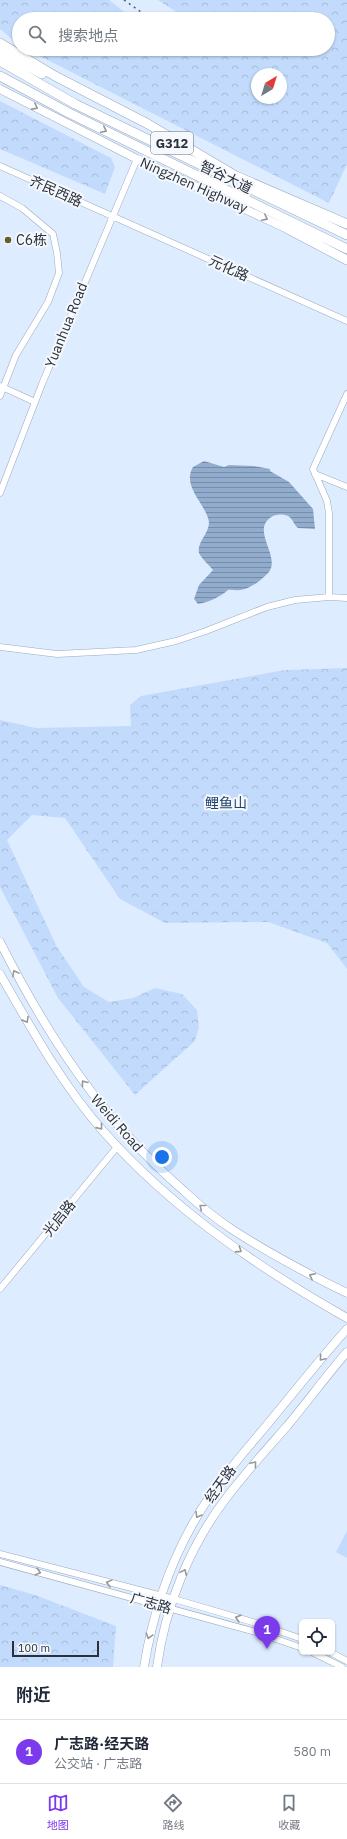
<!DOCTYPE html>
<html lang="zh">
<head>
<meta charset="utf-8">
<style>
	body { margin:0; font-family:"IBM Plex Sans","Noto Sans SC",sans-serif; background:#f2f2f3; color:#1f2937 }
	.controls { position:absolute; right:12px; bottom:12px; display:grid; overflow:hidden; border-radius:6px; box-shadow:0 1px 3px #0004 }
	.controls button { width:36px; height:36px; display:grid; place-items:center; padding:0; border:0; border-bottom:1px solid #e0e1e3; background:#fff; color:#1f2937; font:20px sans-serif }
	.compass { position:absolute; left:251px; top:68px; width:36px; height:36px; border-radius:50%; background:#fff; box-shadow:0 1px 3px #0004; rotate:38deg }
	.scale { position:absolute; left:12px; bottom:10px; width:87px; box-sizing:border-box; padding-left:4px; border:2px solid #2a313a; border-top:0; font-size:11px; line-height:14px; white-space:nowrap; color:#2a313a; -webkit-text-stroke:3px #f5f8fd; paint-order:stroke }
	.you { position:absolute; left:162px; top:1157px; width:14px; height:14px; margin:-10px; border:3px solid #fff; border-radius:50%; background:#1a73e8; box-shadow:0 0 0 6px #1a73e833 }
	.badge { display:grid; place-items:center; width:26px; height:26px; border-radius:50%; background:#7c3aed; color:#fff; font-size:13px; font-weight:700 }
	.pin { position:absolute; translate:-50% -33px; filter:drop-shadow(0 1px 2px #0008) }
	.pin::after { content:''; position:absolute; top:21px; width:14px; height:12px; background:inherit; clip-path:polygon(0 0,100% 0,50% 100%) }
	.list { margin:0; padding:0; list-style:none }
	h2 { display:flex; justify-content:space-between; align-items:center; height:52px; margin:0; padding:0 16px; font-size:17px }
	h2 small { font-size:13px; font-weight:400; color:#747a83 }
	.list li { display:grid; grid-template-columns:26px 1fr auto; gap:12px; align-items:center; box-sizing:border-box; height:64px; padding:0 16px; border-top:1px solid #e0e1e3 }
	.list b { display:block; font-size:15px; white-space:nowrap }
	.list p { margin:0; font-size:13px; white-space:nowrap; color:#747a83 }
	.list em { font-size:13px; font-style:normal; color:#747a83 }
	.icon { flex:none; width:22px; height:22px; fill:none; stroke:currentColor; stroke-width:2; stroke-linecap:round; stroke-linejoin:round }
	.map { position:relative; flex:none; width:347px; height:1667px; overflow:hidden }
	.search { position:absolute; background:#fff; box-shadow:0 1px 3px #0004; left:12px; right:12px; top:12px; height:44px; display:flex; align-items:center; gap:10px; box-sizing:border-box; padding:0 14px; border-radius:22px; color:#747a83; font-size:15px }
	.sheet { height:116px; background:#fff }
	nav { display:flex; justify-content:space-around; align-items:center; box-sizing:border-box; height:56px; border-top:1px solid #e0e1e3; background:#fff; font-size:11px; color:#747a83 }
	nav a { display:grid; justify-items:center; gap:2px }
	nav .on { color:#7c3aed }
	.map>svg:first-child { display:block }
	.forest { fill:url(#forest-crowns); fill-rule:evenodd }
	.garden { fill:#c2dbfc }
	.water { fill:url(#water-rules) }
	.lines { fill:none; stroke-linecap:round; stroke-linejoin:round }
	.minor-casing { stroke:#99aac0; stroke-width:7 }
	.major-casing { stroke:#99aac0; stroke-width:9 }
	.highway-casing { stroke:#99aac0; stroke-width:10 }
	.minor { stroke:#fff; stroke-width:6 }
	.major { stroke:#fff; stroke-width:8 }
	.highway { stroke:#fff; stroke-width:9 }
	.rail { stroke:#525a66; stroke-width:1.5; stroke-dasharray:2 4; stroke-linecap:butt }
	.oneway { stroke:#94989c }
	.poi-dot { fill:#635f2c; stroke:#f5f8fd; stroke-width:1.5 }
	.labels { text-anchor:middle; stroke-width:4; stroke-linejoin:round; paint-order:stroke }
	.shield { fill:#f5f8fd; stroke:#676d74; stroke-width:1 }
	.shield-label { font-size:13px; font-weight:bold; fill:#2a313a }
	.street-label { font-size:14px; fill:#2a313a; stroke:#f5f8fd }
	.poi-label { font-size:14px; fill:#2a313a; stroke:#f5f8fd; text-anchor:start }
	.park-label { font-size:14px; fill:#1f4370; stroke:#f5f8fd }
</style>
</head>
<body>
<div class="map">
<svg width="347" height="1667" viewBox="0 0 347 1667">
	<defs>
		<pattern id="forest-crowns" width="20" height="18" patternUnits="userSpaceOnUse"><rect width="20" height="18" fill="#c2dbfc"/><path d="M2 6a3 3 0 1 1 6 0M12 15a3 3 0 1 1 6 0" fill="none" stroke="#a7bcd9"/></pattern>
		<pattern id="water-rules" width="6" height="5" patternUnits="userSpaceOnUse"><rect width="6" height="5" fill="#92accd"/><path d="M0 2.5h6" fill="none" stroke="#778da7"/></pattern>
	</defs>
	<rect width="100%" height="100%" fill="#deecff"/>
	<!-- forest -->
	<path class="forest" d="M0,0H109L134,19H19V45L0,29Z
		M158,0H347V164L329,203L26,49H166L168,51L170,49H328V19H187ZM257,74H281V98H257Z
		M0,101L111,158L115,167L105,194L0,149Z
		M347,668V969L327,943L268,922L165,923L120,899L65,818L32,815L7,840L57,947L84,987L109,1002L133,998L155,988L182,994L197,1010L199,1027L195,1041L135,1095L58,998L0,887V720L36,728L131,726L130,705L141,696L285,670Z
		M0,1585L35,1595L116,1626L113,1667H0Z"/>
	<!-- garden -->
	<path class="garden" d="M347,1531V1558L336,1552Z"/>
	<!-- water -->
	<path class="water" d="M204,461L224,467L229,465L254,466L270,469V471L289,482L313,509L315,529L298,528C294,525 293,519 288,516C284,514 278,514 273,516C249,529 281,555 269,572C263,579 249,590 240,590C236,591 232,589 228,590C222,596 207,603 198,604L194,599L199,585L213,570C209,565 202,559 199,553C196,541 213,531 208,518C203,502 182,485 193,467Z"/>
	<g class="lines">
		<defs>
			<path id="minor" d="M0,166L347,321
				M0,196L22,208L53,234L57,253L59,273L48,302L16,355L0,396
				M0,386L35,402
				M315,474L347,487
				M0,493L42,384L137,159
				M329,597V513L327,501L313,469L347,394
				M0,647L57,654L136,650L176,641L206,631L267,607L295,600L329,597L347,598
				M0,1289L117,1147
				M0,1554L174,1599L256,1623L302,1639
				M0,1562L256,1632L302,1648
				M312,1652L342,1667
				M330,1652L347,1661"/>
			<path id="major" d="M0,89L137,159L294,232
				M0,942C48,1037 103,1121 184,1191C199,1205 216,1219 233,1230C270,1254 308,1274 347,1293
				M0,974C31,1028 61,1083 103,1131C171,1208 257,1267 347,1318
				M144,1667C154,1605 176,1545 212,1493C231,1466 254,1441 275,1415C299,1386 322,1357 347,1329
				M157,1667C165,1607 190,1545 227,1497C246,1472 267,1449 288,1425C308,1401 326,1376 347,1352"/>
			<path id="highway" d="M0,43L55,76L148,124L236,176L347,224
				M0,52L42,74
				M0,61L75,104L230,179
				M0,76L69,113L347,249
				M253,190L347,235
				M288,229L347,260"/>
		</defs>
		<!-- minor casing -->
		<use href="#minor" class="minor-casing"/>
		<!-- major casing -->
		<use href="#major" class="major-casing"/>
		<!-- highway casing -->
		<use href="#highway" class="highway-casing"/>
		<!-- minor -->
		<use href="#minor" class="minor"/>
		<!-- major -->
		<use href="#major" class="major"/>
		<!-- highway -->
		<use href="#highway" class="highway"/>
		<!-- rail -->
		<path class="rail" d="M124,0L151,19"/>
	</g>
	<!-- one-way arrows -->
	<defs><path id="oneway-chevron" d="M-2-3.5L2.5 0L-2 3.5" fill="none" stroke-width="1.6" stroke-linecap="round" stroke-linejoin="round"/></defs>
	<g class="oneway">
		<use href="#oneway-chevron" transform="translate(35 107) rotate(28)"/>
		<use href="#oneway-chevron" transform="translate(104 130) rotate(26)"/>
		<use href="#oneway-chevron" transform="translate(265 218) rotate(26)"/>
		<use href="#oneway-chevron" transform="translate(15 973) rotate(-118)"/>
		<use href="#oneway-chevron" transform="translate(26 1020) rotate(60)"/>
		<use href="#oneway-chevron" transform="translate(84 1083) rotate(-128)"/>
		<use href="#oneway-chevron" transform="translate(100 1127) rotate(51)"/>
		<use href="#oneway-chevron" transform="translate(202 1207) rotate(-141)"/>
		<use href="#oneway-chevron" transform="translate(239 1250) rotate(33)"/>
		<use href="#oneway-chevron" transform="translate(312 1276) rotate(-153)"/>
		<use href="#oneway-chevron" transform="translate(322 1358) rotate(130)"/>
		<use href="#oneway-chevron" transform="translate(254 1464) rotate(-50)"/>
		<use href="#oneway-chevron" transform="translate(198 1515) rotate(121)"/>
		<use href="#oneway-chevron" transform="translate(38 1572) rotate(15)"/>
		<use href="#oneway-chevron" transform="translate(184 1572) rotate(-66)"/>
		<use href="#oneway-chevron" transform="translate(109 1583) rotate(-165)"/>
		<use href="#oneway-chevron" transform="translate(238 1618) rotate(-164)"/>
		<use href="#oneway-chevron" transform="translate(149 1636) rotate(105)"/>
	</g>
	<!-- markers -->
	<circle class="poi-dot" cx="8" cy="240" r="4"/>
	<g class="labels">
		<!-- shield labels -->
		<rect class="shield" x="151" y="132" width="42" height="22" rx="3"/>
		<g class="shield-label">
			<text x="172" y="148">G312</text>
		</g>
		<!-- street labels -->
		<g class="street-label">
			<text transform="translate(226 177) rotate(26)" y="5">智谷大道</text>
			<text transform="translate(194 185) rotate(24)" y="5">Ningzhen Highway</text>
			<text transform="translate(56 191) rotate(24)" y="5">齐民西路</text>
			<text transform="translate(229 268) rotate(24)" y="5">元化路</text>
			<text transform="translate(66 325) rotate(-68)" y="5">Yuanhua Road</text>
			<text transform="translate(117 1123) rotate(49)" y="5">Weidi Road</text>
			<text transform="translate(59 1218) rotate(-51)" y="5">光启路</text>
			<text transform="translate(220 1484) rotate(-54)" y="5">经天路</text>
			<text transform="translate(151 1603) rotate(16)" y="5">广志路</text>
		</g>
		<!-- poi labels -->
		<g class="poi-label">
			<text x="16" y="245">C6栋</text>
		</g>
		<!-- park labels -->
		<g class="park-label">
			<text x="226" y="808">鲤鱼山</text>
		</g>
	</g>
</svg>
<div class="controls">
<button><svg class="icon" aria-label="locate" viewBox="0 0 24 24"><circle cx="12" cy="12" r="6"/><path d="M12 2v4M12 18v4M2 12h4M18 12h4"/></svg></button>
</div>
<svg class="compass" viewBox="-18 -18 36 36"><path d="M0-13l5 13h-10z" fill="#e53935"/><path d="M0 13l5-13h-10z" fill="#747a83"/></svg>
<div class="scale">100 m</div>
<div class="you"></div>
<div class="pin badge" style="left:267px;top:1649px">1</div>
<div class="search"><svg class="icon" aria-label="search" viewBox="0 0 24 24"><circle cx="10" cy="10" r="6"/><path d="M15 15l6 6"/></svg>搜索地点</div>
</div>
<section class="sheet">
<h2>附近<small></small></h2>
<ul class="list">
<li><span class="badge">1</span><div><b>广志路·经天路</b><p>公交站 · 广志路</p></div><em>580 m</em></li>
</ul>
</section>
<nav>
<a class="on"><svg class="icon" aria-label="map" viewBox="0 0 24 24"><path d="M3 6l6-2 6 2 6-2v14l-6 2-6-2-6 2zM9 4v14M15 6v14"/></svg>地图</a>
<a><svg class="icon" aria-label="directions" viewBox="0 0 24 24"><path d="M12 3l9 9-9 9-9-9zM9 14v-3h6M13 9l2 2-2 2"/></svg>路线</a>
<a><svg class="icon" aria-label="saved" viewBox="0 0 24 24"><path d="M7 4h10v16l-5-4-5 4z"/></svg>收藏</a>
</nav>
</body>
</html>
